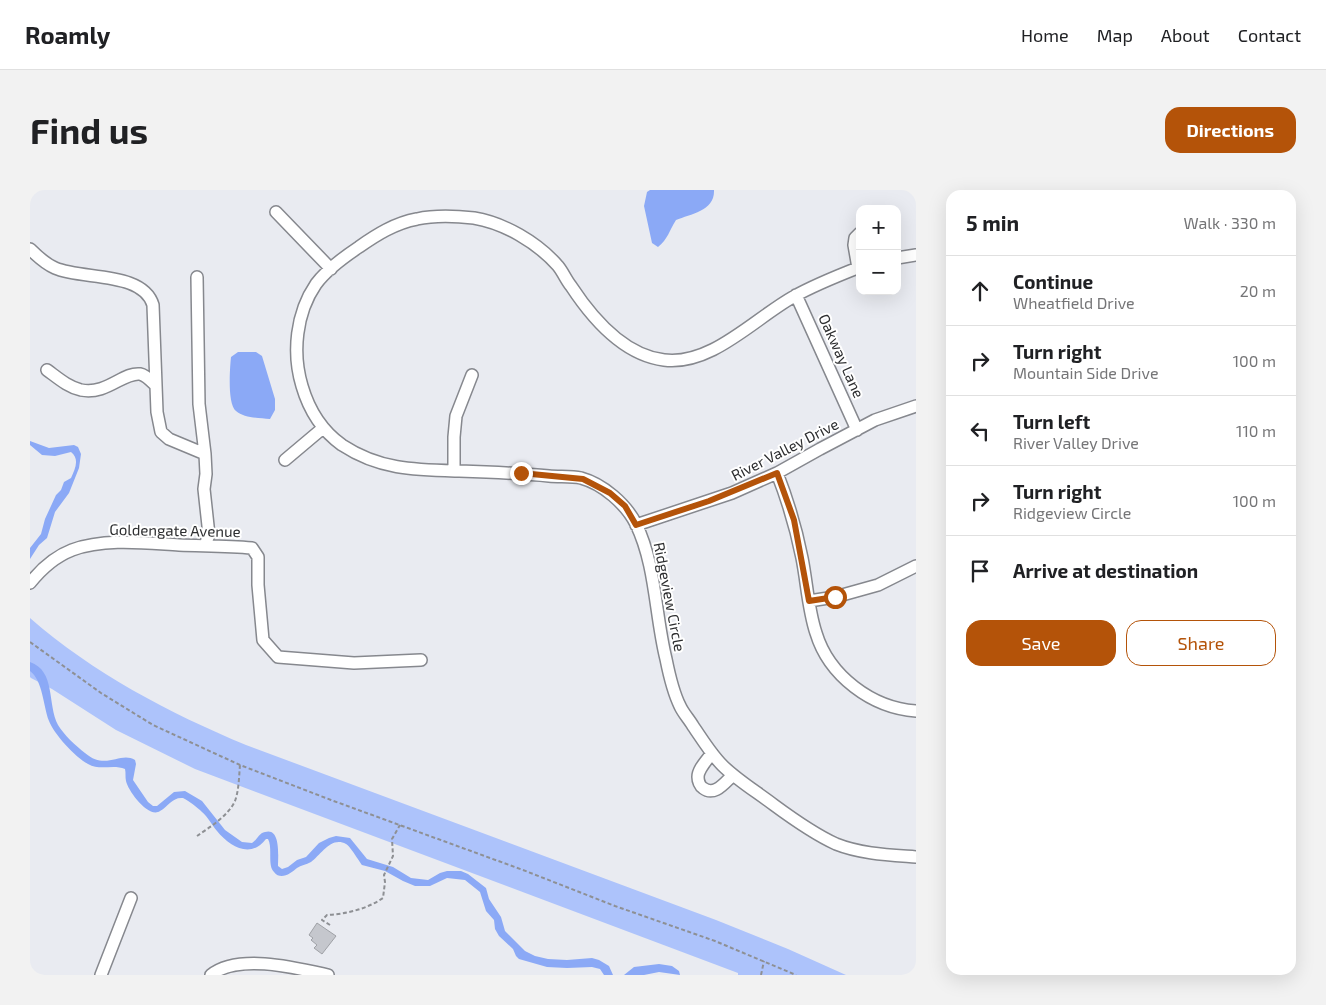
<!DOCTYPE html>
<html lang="en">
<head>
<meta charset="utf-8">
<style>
	body { margin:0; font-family:"Exo 2",sans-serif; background:#f2f2f2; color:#202124 }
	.controls { position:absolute; right:15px; top:15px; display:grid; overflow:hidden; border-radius:10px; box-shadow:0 5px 20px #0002 }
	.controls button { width:45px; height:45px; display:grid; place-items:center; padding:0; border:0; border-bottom:1px solid #e0e0e0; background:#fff; color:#202124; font:25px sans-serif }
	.stop { position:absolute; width:15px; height:15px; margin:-11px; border:4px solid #b45309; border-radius:50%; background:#fff }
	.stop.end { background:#b45309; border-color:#fff; box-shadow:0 1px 5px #0008 }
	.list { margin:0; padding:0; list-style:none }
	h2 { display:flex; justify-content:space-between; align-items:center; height:65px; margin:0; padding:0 20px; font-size:21px }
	h2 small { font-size:16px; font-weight:400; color:#757577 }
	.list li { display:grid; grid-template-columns:32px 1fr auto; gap:15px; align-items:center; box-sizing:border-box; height:70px; padding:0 20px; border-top:1px solid #e0e0e0 }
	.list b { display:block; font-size:19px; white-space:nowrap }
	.list p { margin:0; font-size:16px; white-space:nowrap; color:#757577 }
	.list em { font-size:16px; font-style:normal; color:#757577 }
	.actions { display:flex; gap:10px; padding:15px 20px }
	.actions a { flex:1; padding:11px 0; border:1px solid #b45309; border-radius:15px; text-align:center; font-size:18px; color:#b45309 }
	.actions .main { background:#b45309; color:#fff }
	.icon { flex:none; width:28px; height:28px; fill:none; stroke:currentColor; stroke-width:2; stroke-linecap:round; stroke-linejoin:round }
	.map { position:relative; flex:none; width:886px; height:785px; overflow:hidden; border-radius:15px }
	header { display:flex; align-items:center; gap:30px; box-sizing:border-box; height:70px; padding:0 25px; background:#fff; border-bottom:1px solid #e0e0e0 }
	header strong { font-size:24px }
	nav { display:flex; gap:28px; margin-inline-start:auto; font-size:18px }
	.intro { display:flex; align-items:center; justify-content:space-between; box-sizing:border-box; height:120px; padding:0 30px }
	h1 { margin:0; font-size:35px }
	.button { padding:12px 22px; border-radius:15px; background:#b45309; color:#fff; font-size:18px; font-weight:700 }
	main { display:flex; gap:30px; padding:0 30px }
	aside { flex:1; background:#fff; border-radius:15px; box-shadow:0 5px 20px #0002 }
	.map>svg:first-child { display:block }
	.green { fill:#adc3fb }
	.water { fill:#8ba9f6 }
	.building { fill:#c5c7cd; stroke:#9fa1a6 }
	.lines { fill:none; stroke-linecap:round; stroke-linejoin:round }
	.minor-casing { stroke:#86888e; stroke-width:14 }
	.path { stroke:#8e9094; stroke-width:2; stroke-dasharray:4 2.5; stroke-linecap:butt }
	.minor { stroke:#fff; stroke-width:11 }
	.route { stroke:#b45309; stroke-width:6 }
	.labels { text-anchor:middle; stroke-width:4; stroke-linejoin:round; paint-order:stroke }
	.street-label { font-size:15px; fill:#2d2e30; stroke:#fff }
</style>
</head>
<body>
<header>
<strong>Roamly</strong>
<nav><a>Home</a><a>Map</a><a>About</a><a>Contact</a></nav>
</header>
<div class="intro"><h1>Find us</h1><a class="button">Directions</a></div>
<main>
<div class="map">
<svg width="886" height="785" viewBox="0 0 886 785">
	<rect width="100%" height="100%" fill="#e9ebf1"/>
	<!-- green -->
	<path class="green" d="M0,428C63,483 139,523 216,555L686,730L758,759L816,785H708V783L165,579L86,540L22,499L1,488L0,487Z"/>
	<!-- water -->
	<path class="water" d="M620,0H684C685,21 661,24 646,30C639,41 638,49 628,57L622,53L614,16L617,2Z
		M208,162H226L232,166L245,209V220L240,229C229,228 214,228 206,221C197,214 200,177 201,167Z
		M0,251L19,258L44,255L48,257L51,264L49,278L39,303L25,322L17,348L9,355L0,369V358L11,344L15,329L26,305L31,300L34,292L41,288C45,279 50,269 41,262L25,266L12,265L0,255Z
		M0,472C26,481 17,514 28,535C34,545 46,556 55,563C76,581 90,561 105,570L106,574L103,590L118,612L123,616H127L144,602L155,601L172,611L195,640L212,652L222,653C227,650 229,643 235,642C251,637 248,667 248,676L252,679L258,677L267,670L276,667L289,653L299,648L306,646L320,648L337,669L363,677L381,688L398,690L410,683L417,681H431L438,684L456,698L459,709L471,727L475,741L495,761L505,766L518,769L537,770L562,768L569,770L579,776L583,785H574L570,779L562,777L537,778L517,777L489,769L486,766L483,759L469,746L465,739L464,730L456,721L450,702L435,690L417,688L400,696H385L373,691L355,681L332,675C329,671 320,656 316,654C301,646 291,665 281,672C276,675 271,675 267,678C261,683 251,691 244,682C237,675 243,658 238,649H236C221,669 200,657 187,641C182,635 178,627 172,622C167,617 159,611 153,608C142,607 139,616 130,621C119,629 98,601 96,591C95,587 96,583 95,579C83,574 70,581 58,574C45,567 24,544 19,531C13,515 13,491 0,481Z
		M629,774L642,776L649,781L650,785L629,782L614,785H594L604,777Z"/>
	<!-- building -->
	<path class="building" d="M287,733L306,746L292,764L284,758L287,755L281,750L283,748L279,745Z"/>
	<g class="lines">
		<defs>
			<path id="minor" d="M246,22L301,79
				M0,59C7,66 16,74 25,78C52,90 113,81 123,115L127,222L131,242L139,249L175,264
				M867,68L886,65
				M830,77C807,86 784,95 763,107C724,129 681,176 634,170C593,165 562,128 541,96C536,90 533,82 528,76C507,52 474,33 444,28C426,26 405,25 387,29C365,33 346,45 329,57C314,67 297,79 286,94C266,123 262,163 272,196C279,220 291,240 312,255C350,280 386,280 429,281C459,282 489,283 519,286C529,287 541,286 551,288C573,294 596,314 606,334C626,375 625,425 636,469C639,484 643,502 650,516C653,523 659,529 663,536C672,549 681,564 692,575C707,590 727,602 744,615C763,629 784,644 806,654C831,664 860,665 886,667
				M828,78L824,55L825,48L830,43
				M167,87L169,214L175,264L176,284L174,299L179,345L175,355
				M766,105L827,240
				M17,180C28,188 38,197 51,200C77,205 93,182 110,184C116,185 121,191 125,195
				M255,270L293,238
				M424,281V247L426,226L442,185
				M747,283C758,311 766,338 772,368C777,393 778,419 786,443C799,486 842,518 886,521
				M606,335L702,303L747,283L790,259L845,230L886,216
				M0,393C12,378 24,367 42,360C75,348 115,353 149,355C174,356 198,356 222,358L228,367V395L233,450L248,467L324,473L391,470
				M779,411L805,407L848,395L886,376
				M682,563C677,570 668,579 668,587C668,591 670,596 673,598C685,607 695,592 703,585
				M71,785L101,708
				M181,785C208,763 267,778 298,785"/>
		</defs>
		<!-- minor casing -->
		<use href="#minor" class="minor-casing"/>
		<!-- path -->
		<path class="path" d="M0,452L71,503L123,535L210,575L301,610L493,680L585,716L685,751L766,785
			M167,646C180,637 198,626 205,611C209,600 209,586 210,575
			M300,735L292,730L297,725C316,724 337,719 353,708L355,692L354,685L363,666L362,649L370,635
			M731,785L734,771"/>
		<!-- minor -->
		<use href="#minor" class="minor"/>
	</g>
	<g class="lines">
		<!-- route -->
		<path class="route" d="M491,283L553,289L580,303L595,316L606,335L679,311L747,283L764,330L779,411L805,407"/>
	</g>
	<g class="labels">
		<!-- street labels -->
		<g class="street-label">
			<text transform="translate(811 166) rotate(66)" y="5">Oakway Lane</text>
			<text transform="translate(755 260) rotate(-27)" y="5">River Valley Drive</text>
			<text transform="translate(145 341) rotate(1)" y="5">Goldengate Avenue</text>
			<text transform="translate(639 407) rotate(79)" y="5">Ridgeview Circle</text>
		</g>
	</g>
</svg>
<div class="controls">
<button>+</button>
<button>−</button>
</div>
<div class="stop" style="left:805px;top:407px"></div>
<div class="stop end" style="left:491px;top:283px"></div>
</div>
<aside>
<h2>5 min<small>Walk · 330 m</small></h2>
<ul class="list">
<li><svg class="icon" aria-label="ahead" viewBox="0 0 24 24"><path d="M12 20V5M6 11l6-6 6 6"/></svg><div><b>Continue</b><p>Wheatfield Drive</p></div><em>20 m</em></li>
<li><svg class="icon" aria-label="right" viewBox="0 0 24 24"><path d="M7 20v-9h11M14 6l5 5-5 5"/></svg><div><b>Turn right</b><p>Mountain Side Drive</p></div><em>100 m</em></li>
<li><svg class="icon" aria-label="left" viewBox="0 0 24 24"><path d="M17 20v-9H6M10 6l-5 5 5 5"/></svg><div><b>Turn left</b><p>River Valley Drive</p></div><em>110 m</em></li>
<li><svg class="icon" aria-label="right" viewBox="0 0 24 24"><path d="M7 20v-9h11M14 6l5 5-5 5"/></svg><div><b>Turn right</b><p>Ridgeview Circle</p></div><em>100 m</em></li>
<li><svg class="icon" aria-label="arrive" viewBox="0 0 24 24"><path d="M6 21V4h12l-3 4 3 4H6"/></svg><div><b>Arrive at destination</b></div></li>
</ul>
<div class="actions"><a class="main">Save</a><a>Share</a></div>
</aside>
</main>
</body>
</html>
